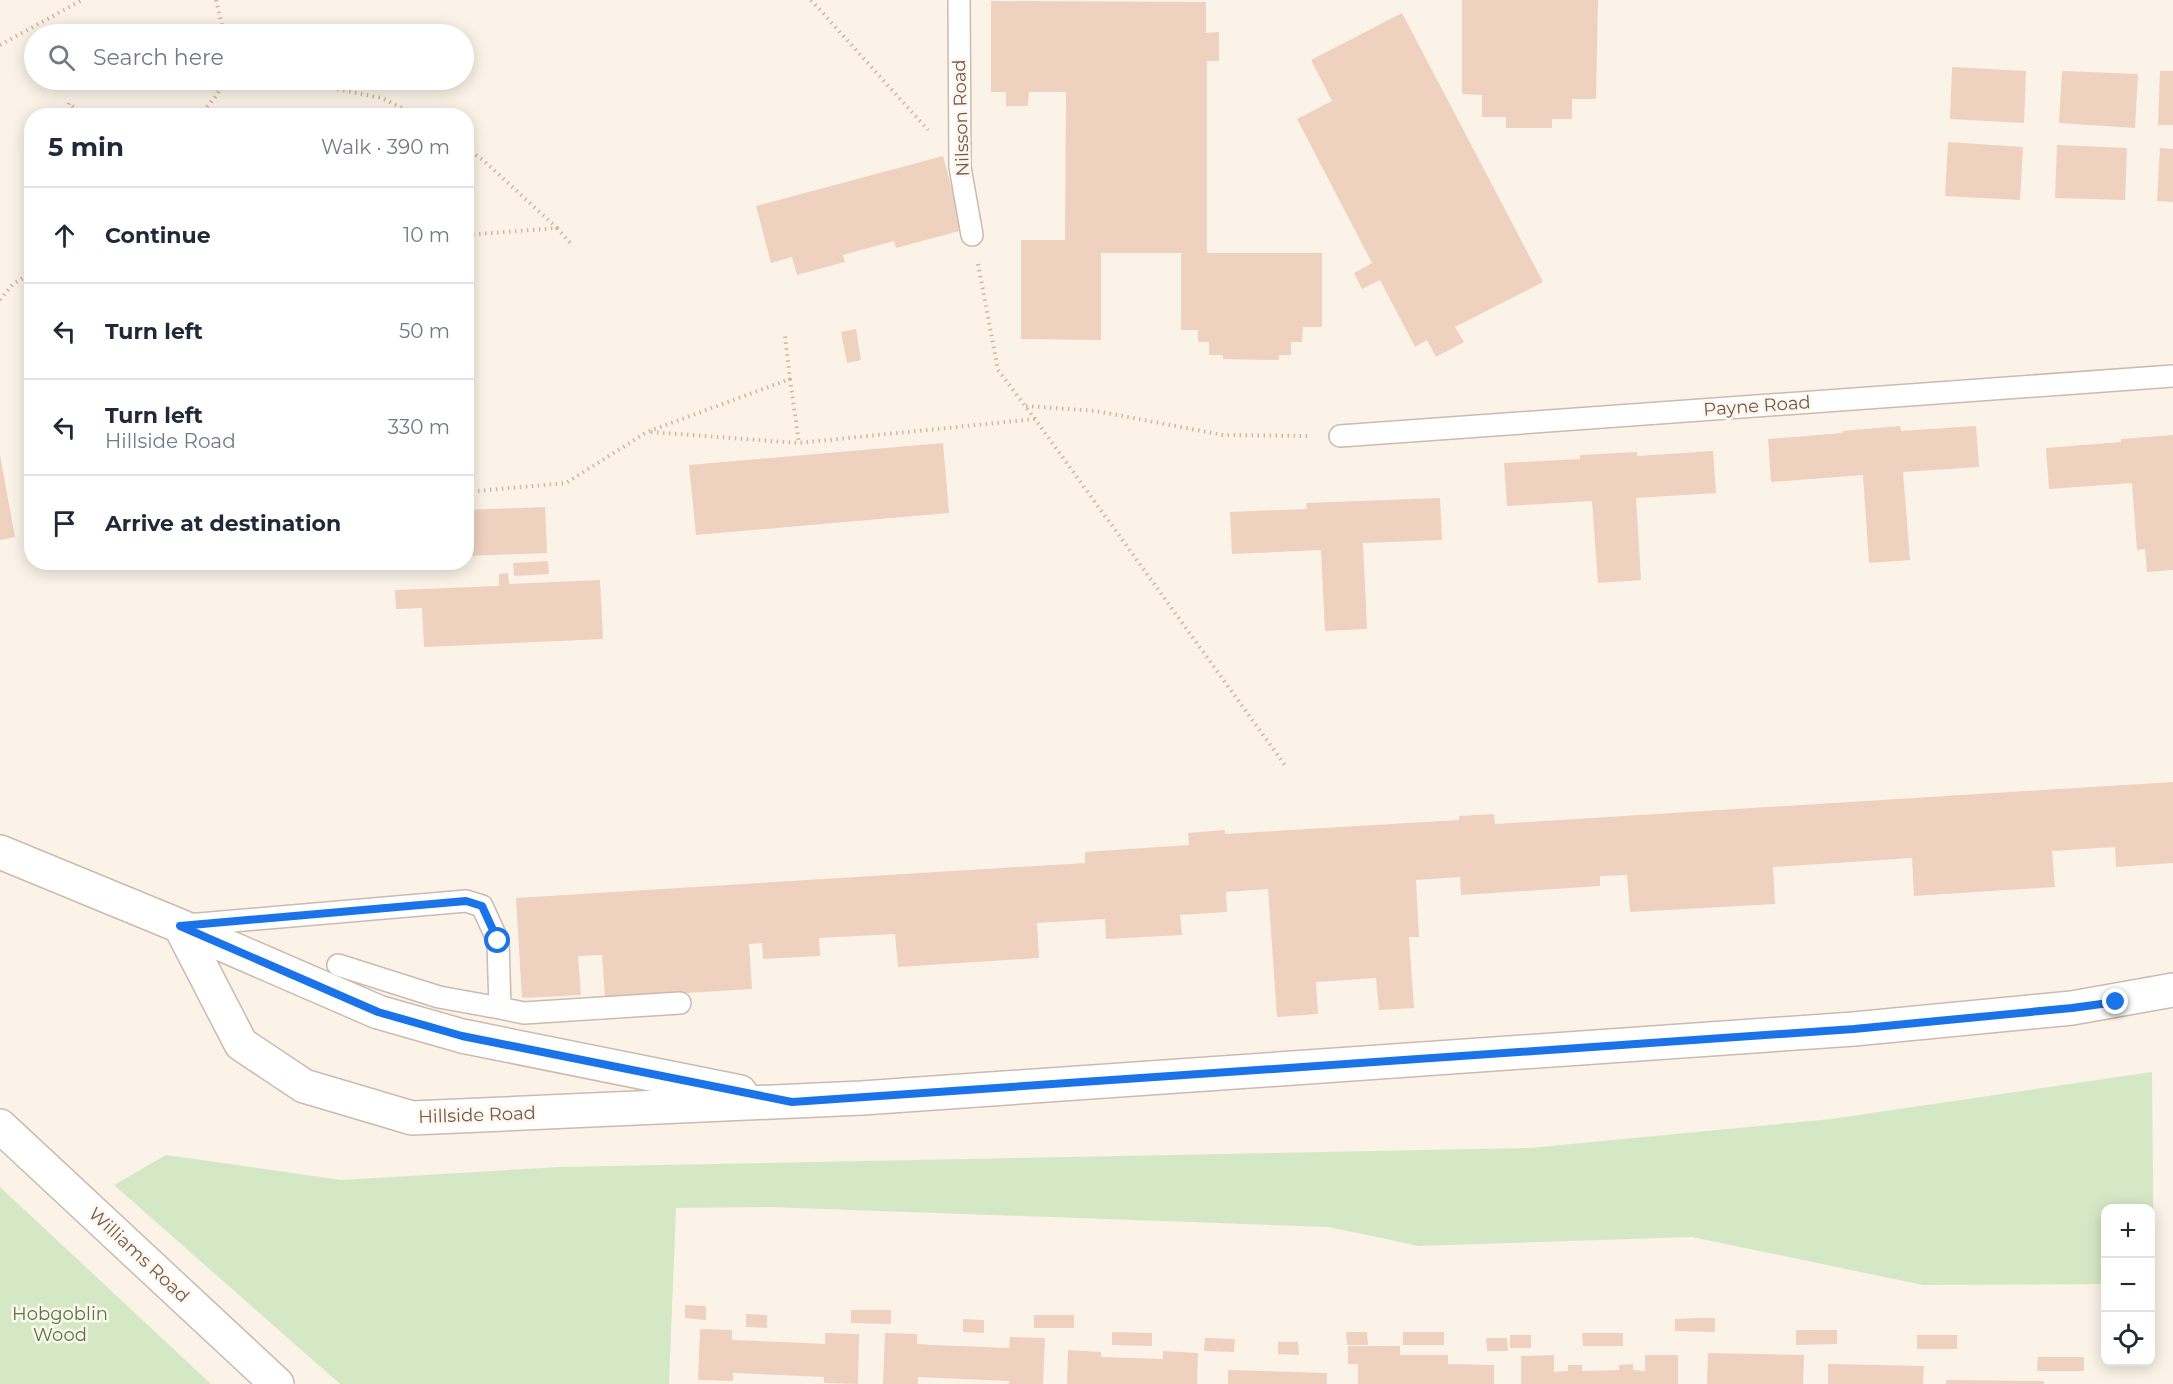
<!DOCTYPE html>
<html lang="en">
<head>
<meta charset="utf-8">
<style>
	body { margin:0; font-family:Montserrat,sans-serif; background:#f2f2f3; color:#1f2937 }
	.controls { position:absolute; right:18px; bottom:18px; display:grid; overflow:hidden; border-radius:12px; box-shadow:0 3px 15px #0003 }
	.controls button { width:54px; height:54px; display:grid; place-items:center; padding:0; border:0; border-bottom:2px solid #e0e1e3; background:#fff; color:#1f2937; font:30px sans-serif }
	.stop { position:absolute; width:18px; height:18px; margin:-14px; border:4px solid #1a73e8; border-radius:50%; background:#fff }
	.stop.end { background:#1a73e8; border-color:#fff; box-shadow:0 2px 6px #0008 }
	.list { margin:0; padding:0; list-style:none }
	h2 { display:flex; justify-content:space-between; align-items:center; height:78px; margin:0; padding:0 24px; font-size:26px }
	h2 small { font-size:20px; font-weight:400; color:#747a83 }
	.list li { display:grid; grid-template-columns:39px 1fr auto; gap:18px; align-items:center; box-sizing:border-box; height:96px; padding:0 24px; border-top:2px solid #e0e1e3 }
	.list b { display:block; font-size:22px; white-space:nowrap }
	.list p { margin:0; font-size:20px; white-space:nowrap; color:#747a83 }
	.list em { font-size:20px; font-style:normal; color:#747a83 }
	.icon { flex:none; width:33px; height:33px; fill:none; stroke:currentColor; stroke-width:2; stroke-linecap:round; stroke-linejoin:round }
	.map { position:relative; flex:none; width:2173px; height:1384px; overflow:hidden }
	.search { position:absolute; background:#fff; box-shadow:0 3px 15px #0003; left:24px; top:24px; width:450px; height:66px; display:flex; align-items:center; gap:15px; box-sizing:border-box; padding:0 21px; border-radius:33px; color:#747a83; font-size:22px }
	.panel { position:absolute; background:#fff; box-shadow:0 3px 15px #0003; left:24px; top:108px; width:450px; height:462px; border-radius:24px }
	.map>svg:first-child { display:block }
	.green { fill:#d5e8c6 }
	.building { fill:#efd1c0 }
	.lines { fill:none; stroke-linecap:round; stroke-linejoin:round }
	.lane-casing { stroke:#ccbaae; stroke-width:24 }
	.street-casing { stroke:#ccbaae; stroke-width:36 }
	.path { stroke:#d4b4a3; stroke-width:4; stroke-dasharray:1.5 4.5; stroke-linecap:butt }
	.lane { stroke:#fff; stroke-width:21 }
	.street { stroke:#fff; stroke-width:33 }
	.route { stroke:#1a73e8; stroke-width:8 }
	.labels { text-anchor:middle; stroke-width:5; stroke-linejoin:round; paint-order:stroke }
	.street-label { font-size:18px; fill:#73594d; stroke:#fef7ed }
	.park-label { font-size:18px; fill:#567845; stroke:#fef7ed }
</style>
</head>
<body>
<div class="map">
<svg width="2173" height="1384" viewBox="0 0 2173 1384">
	<rect width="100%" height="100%" fill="#fbf3e7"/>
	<!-- green -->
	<path class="green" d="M2152,1072L2154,1284H2151L2150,1208H2106L2105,1284L1923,1285L1692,1237L1419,1246L1329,1227L769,1207L676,1208L669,1384H340L114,1185L166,1155L341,1180L558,1167L1530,1148L1831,1119Z
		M0,1187L211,1384H0Z"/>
	<!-- building -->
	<path class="building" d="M1462,0H1598L1596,99H1572V119H1552V128H1506V117H1482V95L1462,94Z
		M991,1L1206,2V33L1219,32V61H1207V253H1322V327H1303L1302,342H1291V355H1279V360L1223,359V355H1209V342H1198V330H1181V253H1101V340L1021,339V240H1065L1066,92H1029L1028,106H1006V92H991Z
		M1402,13L1543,282L1455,327L1464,342L1436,357L1427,340L1415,347L1380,280L1362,289L1354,273L1372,263L1297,119L1332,101L1311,60Z
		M1952,67L2026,71L2024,123L1950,119Z
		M2062,71L2138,74L2135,128L2059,123Z
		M2160,71H2173V125H2158Z
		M1948,142L2023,147L2020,200L1945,196Z
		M2057,145L2127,148L2125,200L2055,198Z
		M2160,148L2173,149V202L2157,201Z
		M943,156L963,230L896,248L894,241L843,255L845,262L797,275L792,257L771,263L756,206Z
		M856,329L861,360L847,363L841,332Z
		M1900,426L1901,431L1976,426L1979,467L1903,472L1910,560L1869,563L1863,475L1771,482L1768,439L1843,433V431Z
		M2173,435V570L2147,572L2145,549L2137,550L2132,483L2049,489L2046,448L2121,442V439Z
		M943,443L949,513L696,535L689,465Z
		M1713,451L1716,493L1636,498L1641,580L1598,583L1592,501L1507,506L1504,463L1580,459V455L1637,452V456Z
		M0,455L15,537L0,540Z
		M1440,498L1442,540L1363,543L1367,629L1325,631L1321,550L1232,554L1230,512L1307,509L1306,503Z
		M545,507L547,553L466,556V510Z
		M548,561L549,574L514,576L513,563Z
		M508,573L509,584L600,580L603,639L424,647L422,608L396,609L395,590L499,586V574Z
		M2173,782V863L2116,867L2115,847L2052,851L2055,887L1914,896L1912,858L1773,867L1775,904L1630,912L1627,875L1600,876V886L1461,895L1460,877L1416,880L1419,937H1409L1414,1008L1379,1010L1376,978L1316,982L1318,1014L1277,1017L1268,889L1226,892L1227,912L1180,915L1182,935L1106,939L1105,919L1037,923L1039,958L898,967L895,934L819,938L820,956L763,959L762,943L749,944L752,989L605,998L602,955L578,956L581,995L522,998L516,898L1085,863V852L1189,845L1188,833L1225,830V834L1459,820V816L1494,814L1495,824Z
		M685,1305L706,1306V1320L685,1318Z
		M851,1310H891V1324L851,1323Z
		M746,1314L767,1315V1328L746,1327Z
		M1034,1315H1074V1328H1034Z
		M1696,1318H1715V1332L1675,1331V1319Z
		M963,1319L984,1320V1333L963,1332Z
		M700,1329L732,1330V1340L804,1343L825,1344V1333L859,1334L858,1384L824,1383V1377L733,1373V1381L698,1380Z
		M1796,1330H1837V1344L1796,1345Z
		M1112,1332L1152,1333V1346L1112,1345Z
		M1346,1332H1367L1368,1345H1347Z
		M1403,1332H1444V1345H1403Z
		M885,1333L917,1334V1344L933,1345L1009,1348L1010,1337L1045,1338L1043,1384H1009V1381L918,1377V1384H883Z
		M1582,1333H1623V1346H1583Z
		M1510,1335H1531V1348H1510Z
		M1917,1335H1957V1349H1917Z
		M1205,1338L1235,1339L1234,1352L1204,1351Z
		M1486,1338H1507L1508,1351H1487Z
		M1278,1342H1298L1299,1355L1278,1354Z
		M1348,1346H1400V1355H1448V1364L1494,1365V1384H1358V1364H1348Z
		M1068,1350L1101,1352V1357L1163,1359V1351L1198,1353L1197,1384H1067Z
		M1708,1353L1804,1355L1803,1384H1707Z
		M1554,1355V1372L1568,1371V1365H1582V1371L1619,1370V1365L1633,1364V1370L1645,1371V1355H1678V1384H1521V1356Z
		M2038,1357H2084V1371H2037Z
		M1828,1364L1924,1366L1923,1384H1828Z
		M1228,1370L1327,1373V1384H1228Z
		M1946,1380L2044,1381V1384H1946Z"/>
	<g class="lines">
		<defs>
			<path id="lane" d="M959,0L960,167L972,235
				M1340,436L2173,376
				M187,925L466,901L482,906L498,941L500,1008L524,1013L680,1003
				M338,965L439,997L500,1008"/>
			<path id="street" d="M0,852L180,926L378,1012L462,1036L740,1092
				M180,926L241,1044L304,1086L412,1118L862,1098L1854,1029L2072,1008L2173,990
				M0,1126L277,1384"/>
		</defs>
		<!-- lane casing -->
		<use href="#lane" class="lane-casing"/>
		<!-- street casing -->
		<use href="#street" class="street-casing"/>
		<!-- path -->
		<path class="path" d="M216,0L224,34
			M811,0L928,130
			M0,45L82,0
			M278,80L311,84L382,98L418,116
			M65,116L69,103L83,116
			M199,116L216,96L225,80
			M466,148L483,160L557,228L466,235
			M557,228L573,246
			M978,264L998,370L1035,419L1287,768
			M0,300L13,284L32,273
			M790,379L799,443
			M1026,406L1096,411L1223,435L1311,436
			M651,432L799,443L1035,419
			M466,492L566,483L647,432L790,379L785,336"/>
		<!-- lane -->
		<use href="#lane" class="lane"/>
		<!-- street -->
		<use href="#street" class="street"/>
	</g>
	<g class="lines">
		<!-- route -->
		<path class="route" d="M498,941L482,906L466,901L180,926L378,1012L462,1036L792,1102L1854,1029L2072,1008L2116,1002"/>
	</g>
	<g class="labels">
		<!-- street labels -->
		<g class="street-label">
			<text transform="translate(961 118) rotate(-92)" y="6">Nilsson Road</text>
			<text transform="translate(1757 406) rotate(-4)" y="6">Payne Road</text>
			<text transform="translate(477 1115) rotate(-2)" y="6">Hillside Road</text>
			<text transform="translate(139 1255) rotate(43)" y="6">Williams Road</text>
		</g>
		<!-- park labels -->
		<g class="park-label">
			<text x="60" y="1320">Hobgoblin<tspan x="60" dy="21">Wood</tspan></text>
		</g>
	</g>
</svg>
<div class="controls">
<button>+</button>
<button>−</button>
<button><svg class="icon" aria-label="locate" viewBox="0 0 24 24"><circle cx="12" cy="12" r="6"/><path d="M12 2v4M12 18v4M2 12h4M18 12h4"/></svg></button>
</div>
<div class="stop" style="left:498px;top:941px"></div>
<div class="stop end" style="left:2116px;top:1002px"></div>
<div class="search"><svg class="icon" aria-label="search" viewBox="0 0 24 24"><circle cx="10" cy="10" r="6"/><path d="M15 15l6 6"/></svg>Search here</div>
<section class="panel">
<h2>5 min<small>Walk · 390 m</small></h2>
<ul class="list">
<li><svg class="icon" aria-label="ahead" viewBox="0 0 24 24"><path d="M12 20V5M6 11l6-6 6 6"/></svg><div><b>Continue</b></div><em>10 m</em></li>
<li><svg class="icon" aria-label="left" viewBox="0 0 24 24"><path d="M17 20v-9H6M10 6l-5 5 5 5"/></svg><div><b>Turn left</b></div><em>50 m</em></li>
<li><svg class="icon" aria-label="left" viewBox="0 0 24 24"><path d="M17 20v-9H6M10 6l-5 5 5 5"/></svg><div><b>Turn left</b><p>Hillside Road</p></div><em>330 m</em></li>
<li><svg class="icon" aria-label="arrive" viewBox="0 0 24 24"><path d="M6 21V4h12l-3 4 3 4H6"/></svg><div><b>Arrive at destination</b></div></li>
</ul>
</section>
</div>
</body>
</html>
